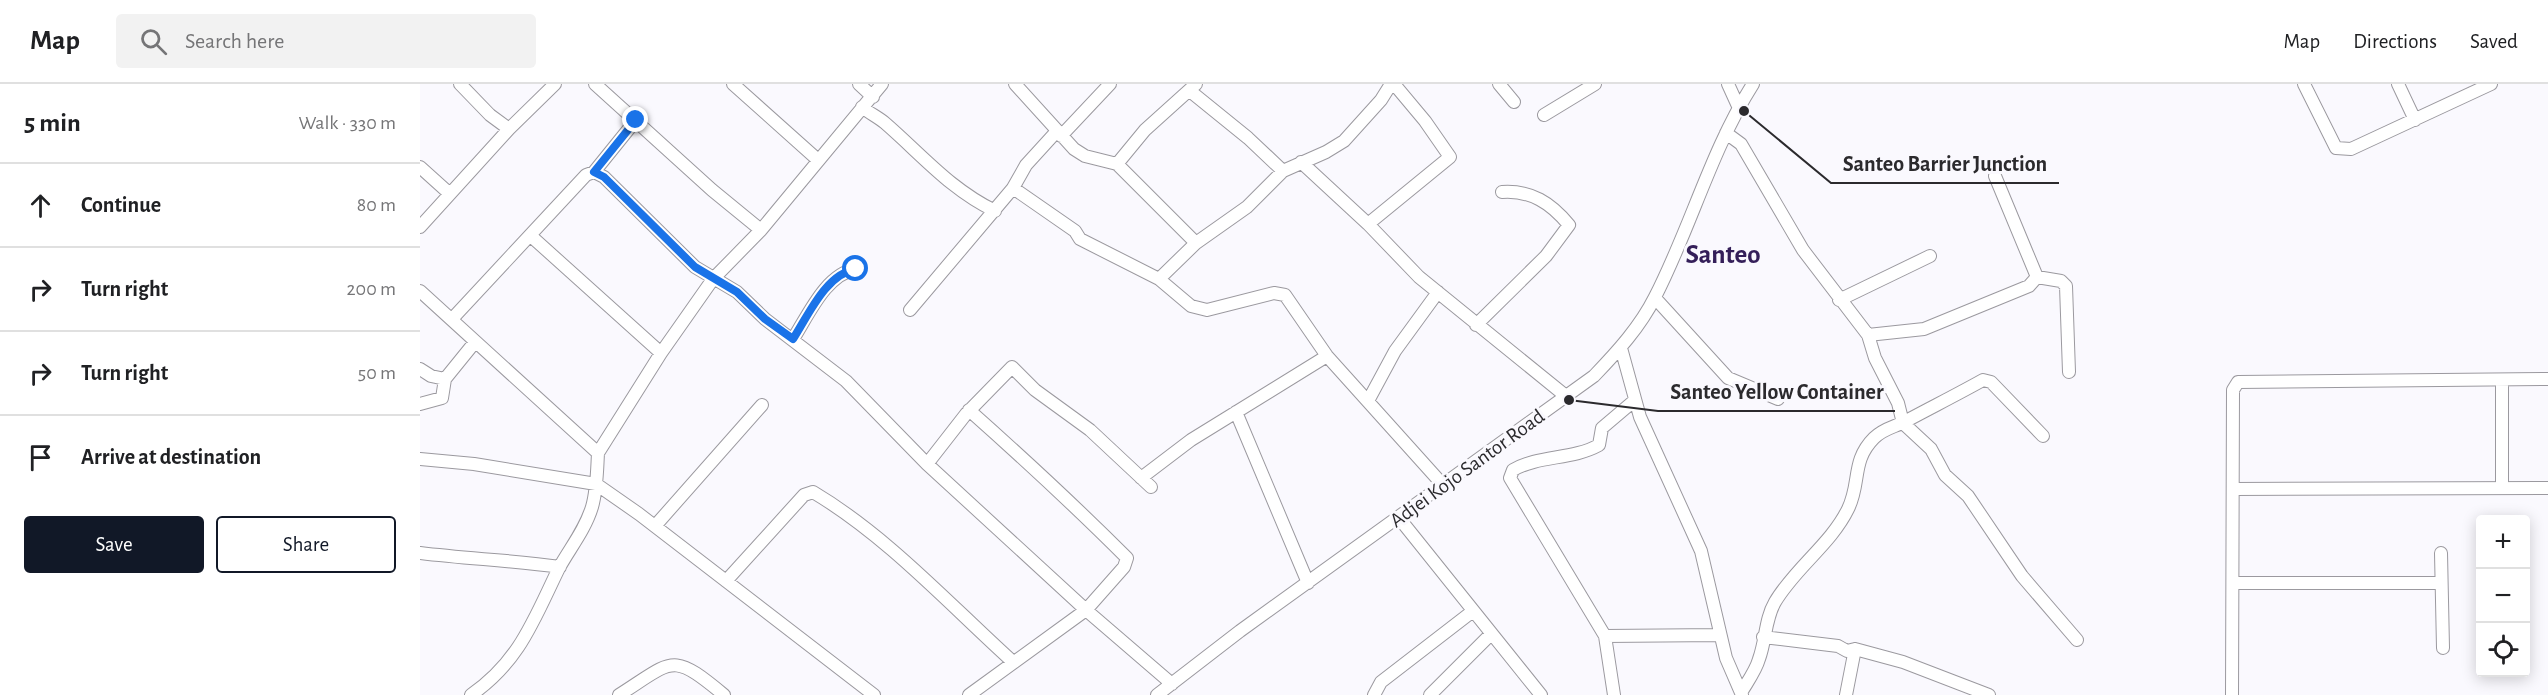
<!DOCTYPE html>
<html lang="en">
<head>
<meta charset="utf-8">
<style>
	body { margin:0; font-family:"Alegreya Sans",sans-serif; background:#f2f2f2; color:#202124 }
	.controls { position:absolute; right:18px; bottom:18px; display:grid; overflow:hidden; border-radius:6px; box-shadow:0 3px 15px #0003 }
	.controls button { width:54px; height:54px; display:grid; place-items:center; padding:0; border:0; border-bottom:2px solid #e0e0e0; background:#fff; color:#202124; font:30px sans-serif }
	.stop { position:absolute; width:18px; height:18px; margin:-14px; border:4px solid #1a73e8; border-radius:50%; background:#fff }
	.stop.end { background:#1a73e8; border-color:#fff; box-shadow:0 2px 6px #0008 }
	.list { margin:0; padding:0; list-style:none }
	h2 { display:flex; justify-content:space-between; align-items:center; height:78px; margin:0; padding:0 24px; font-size:26px }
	h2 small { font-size:20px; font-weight:400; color:#757577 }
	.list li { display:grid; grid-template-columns:39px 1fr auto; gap:18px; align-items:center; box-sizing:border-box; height:84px; padding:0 24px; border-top:2px solid #e0e0e0 }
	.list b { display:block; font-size:22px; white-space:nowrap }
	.list em { font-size:20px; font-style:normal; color:#757577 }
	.actions { display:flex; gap:12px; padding:18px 24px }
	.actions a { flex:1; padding:14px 0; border:2px solid #111827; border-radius:6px; text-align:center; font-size:21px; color:#111827 }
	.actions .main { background:#111827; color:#fff }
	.icon { flex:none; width:33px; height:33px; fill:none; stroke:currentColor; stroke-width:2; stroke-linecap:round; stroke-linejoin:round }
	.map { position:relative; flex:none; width:2128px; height:611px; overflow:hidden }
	header { display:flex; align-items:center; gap:36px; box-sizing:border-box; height:84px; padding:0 30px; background:#fff; border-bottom:2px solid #e0e0e0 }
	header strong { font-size:28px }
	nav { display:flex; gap:33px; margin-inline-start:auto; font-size:21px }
	.search { width:420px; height:54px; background:#f2f2f2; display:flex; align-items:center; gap:15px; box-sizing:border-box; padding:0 21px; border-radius:6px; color:#757577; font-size:22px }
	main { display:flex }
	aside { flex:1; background:#fff }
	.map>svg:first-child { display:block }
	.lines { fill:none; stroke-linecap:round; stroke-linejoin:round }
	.minor-casing { stroke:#9b999f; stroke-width:14 }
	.minor { stroke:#fff; stroke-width:12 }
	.route { stroke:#1a73e8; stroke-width:8 }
	.labels { text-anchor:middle; stroke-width:6; stroke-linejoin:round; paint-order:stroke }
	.street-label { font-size:21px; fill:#2b2a2d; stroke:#faf9fe }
	.district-label { font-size:27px; font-weight:bold; fill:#341f59; stroke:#faf9fe }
	.leader { fill:none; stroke:#2b2a2d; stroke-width:2 }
	.callout-dot { fill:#2b2a2d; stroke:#faf9fe; stroke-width:2 }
	.callout-label { font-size:22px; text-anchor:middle; font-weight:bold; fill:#2b2a2d; stroke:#faf9fe; stroke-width:6; stroke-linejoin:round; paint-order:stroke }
</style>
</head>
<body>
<header>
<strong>Map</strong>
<div class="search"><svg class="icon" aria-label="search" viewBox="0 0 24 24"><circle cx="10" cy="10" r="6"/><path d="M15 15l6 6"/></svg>Search here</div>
<nav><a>Map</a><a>Directions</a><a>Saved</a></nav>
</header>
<main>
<aside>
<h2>5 min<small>Walk · 330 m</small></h2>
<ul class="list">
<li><svg class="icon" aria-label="ahead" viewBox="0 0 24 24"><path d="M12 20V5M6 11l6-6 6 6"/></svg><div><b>Continue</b></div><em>80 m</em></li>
<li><svg class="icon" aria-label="right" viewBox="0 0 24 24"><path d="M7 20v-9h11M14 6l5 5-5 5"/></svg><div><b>Turn right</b></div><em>200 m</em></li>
<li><svg class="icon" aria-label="right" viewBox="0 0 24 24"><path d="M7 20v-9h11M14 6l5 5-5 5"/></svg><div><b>Turn right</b></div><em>50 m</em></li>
<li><svg class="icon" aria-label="arrive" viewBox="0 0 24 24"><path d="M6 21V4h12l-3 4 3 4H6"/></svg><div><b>Arrive at destination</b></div></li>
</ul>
<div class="actions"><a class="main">Save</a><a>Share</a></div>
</aside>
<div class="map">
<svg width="2128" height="611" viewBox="0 0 2128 611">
	<rect width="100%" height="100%" fill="#faf9fe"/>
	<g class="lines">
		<defs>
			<path id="minor" d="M40,0L70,31L89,45
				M175,0L292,106L341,146
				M313,0L398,76
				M439,0L453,13
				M595,0L654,65L665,72L697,80
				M1079,0L1094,18
				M1308,0L1318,22
				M1884,0L1916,64L1931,65L2071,0
				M1978,0L1995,36
				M770,7L828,54L863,87
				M442,23C449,29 458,33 465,39C503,72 530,105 575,127
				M1124,31L1175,0
				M1306,49L1321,60L1383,166L1448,251L1455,274L1478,319L1483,339L1511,365L1525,391L1548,412L1602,492L1657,556
				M641,52L690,0
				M881,78L948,140L999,193L1147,313
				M0,83L30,110
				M174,88L216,36
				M593,104L606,81L637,47
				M948,140L1030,73L1005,37L974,0
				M0,143L89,45L135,0
				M112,153L241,269
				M776,159L697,80L725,46L776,0
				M1617,193L1641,197L1646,202L1649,288
				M739,195L776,159L827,123L863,87L906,68L924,57L961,16L971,0
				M0,207L178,369L241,269L293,195L341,146L462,0
				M1235,214L1308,294L1358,315
				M1419,216L1510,172
				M490,226L593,104L655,147L660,155L739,195L771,222L787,226L854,209L865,211L907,272L1023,401
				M32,235L166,91L174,88L184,93L275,183L317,208L345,235L426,297L507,380L666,526L752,600
				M1056,241L1126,172L1149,141C1131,119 1111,106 1082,108
				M1448,251L1504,245L1609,202L1617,193L1575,92
				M373,255C389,230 406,190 436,185
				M1201,264L1220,333L1281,467L1306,574L1322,611
				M0,285L11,292L25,295L55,258
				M948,317L975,267L1018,208
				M0,320L22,314L25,295
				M816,328L888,499
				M0,375L54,380L176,400L219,430L454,611
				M507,380L546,330L592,283L615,306L670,346L731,403
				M721,394L771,356L907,272
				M2082,404V296
				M1813,405L2128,404
				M979,434L1121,611
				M235,442L342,321
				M0,469C47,475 93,476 140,483
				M2021,469L2023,564
				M306,497L384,411L393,408C467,452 529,520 593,578
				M1814,499H2021
				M1185,552L1300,551
				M1343,553L1418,562L1427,567L1435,565L1426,611
				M1435,565L1483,578L1569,611
				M1322,607C1328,597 1336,586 1339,575C1346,556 1345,535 1355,518C1375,484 1411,460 1428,425C1441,399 1431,377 1454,354C1464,344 1475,343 1486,337C1512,323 1538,310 1563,296L1571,298L1623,352
				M51,611C100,577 114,535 139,484C150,464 165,446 172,423C177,406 177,387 178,369
				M199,611C254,576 251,567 304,611
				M549,611L666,526L704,483L707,474C656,423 603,374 549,326
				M737,611L820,547L1174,292C1197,268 1220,243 1235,213C1271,143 1291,66 1333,0
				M954,611L961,598L1053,527
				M1010,611L1071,550
				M1194,611L1185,552L1090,394L1093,386C1119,371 1152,376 1179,361L1182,344L1215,316
				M1812,611L1813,306L1818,298L2128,295"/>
		</defs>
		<!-- minor casing -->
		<use href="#minor" class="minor-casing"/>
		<!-- minor -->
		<use href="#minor" class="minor"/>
	</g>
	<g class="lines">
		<!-- route -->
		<path class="route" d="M216,36L174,88L184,93L275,183L317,208L345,235L373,255C389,230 406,190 436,185"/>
	</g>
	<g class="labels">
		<!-- street labels -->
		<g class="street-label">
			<text transform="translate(1047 384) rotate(-36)" y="7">Adjei Kojo Santor Road</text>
		</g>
		<!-- district labels -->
		<g class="district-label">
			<text x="1303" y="179">Santeo</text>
		</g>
	</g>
	<!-- callouts -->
	<path class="leader" d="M1324 27L1411 99H1639M1149 316L1238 327H1475"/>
	<g class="callout-dot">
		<circle cx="1324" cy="27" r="6"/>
		<circle cx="1149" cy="316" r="6"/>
	</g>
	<g class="callout-label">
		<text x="1525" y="87">Santeo Barrier Junction</text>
		<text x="1357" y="315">Santeo Yellow Container</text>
	</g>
</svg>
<div class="controls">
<button>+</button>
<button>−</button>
<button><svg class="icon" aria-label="locate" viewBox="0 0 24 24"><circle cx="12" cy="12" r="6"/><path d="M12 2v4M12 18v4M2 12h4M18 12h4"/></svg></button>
</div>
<div class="stop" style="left:436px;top:185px"></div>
<div class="stop end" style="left:216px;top:36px"></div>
</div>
</main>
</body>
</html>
